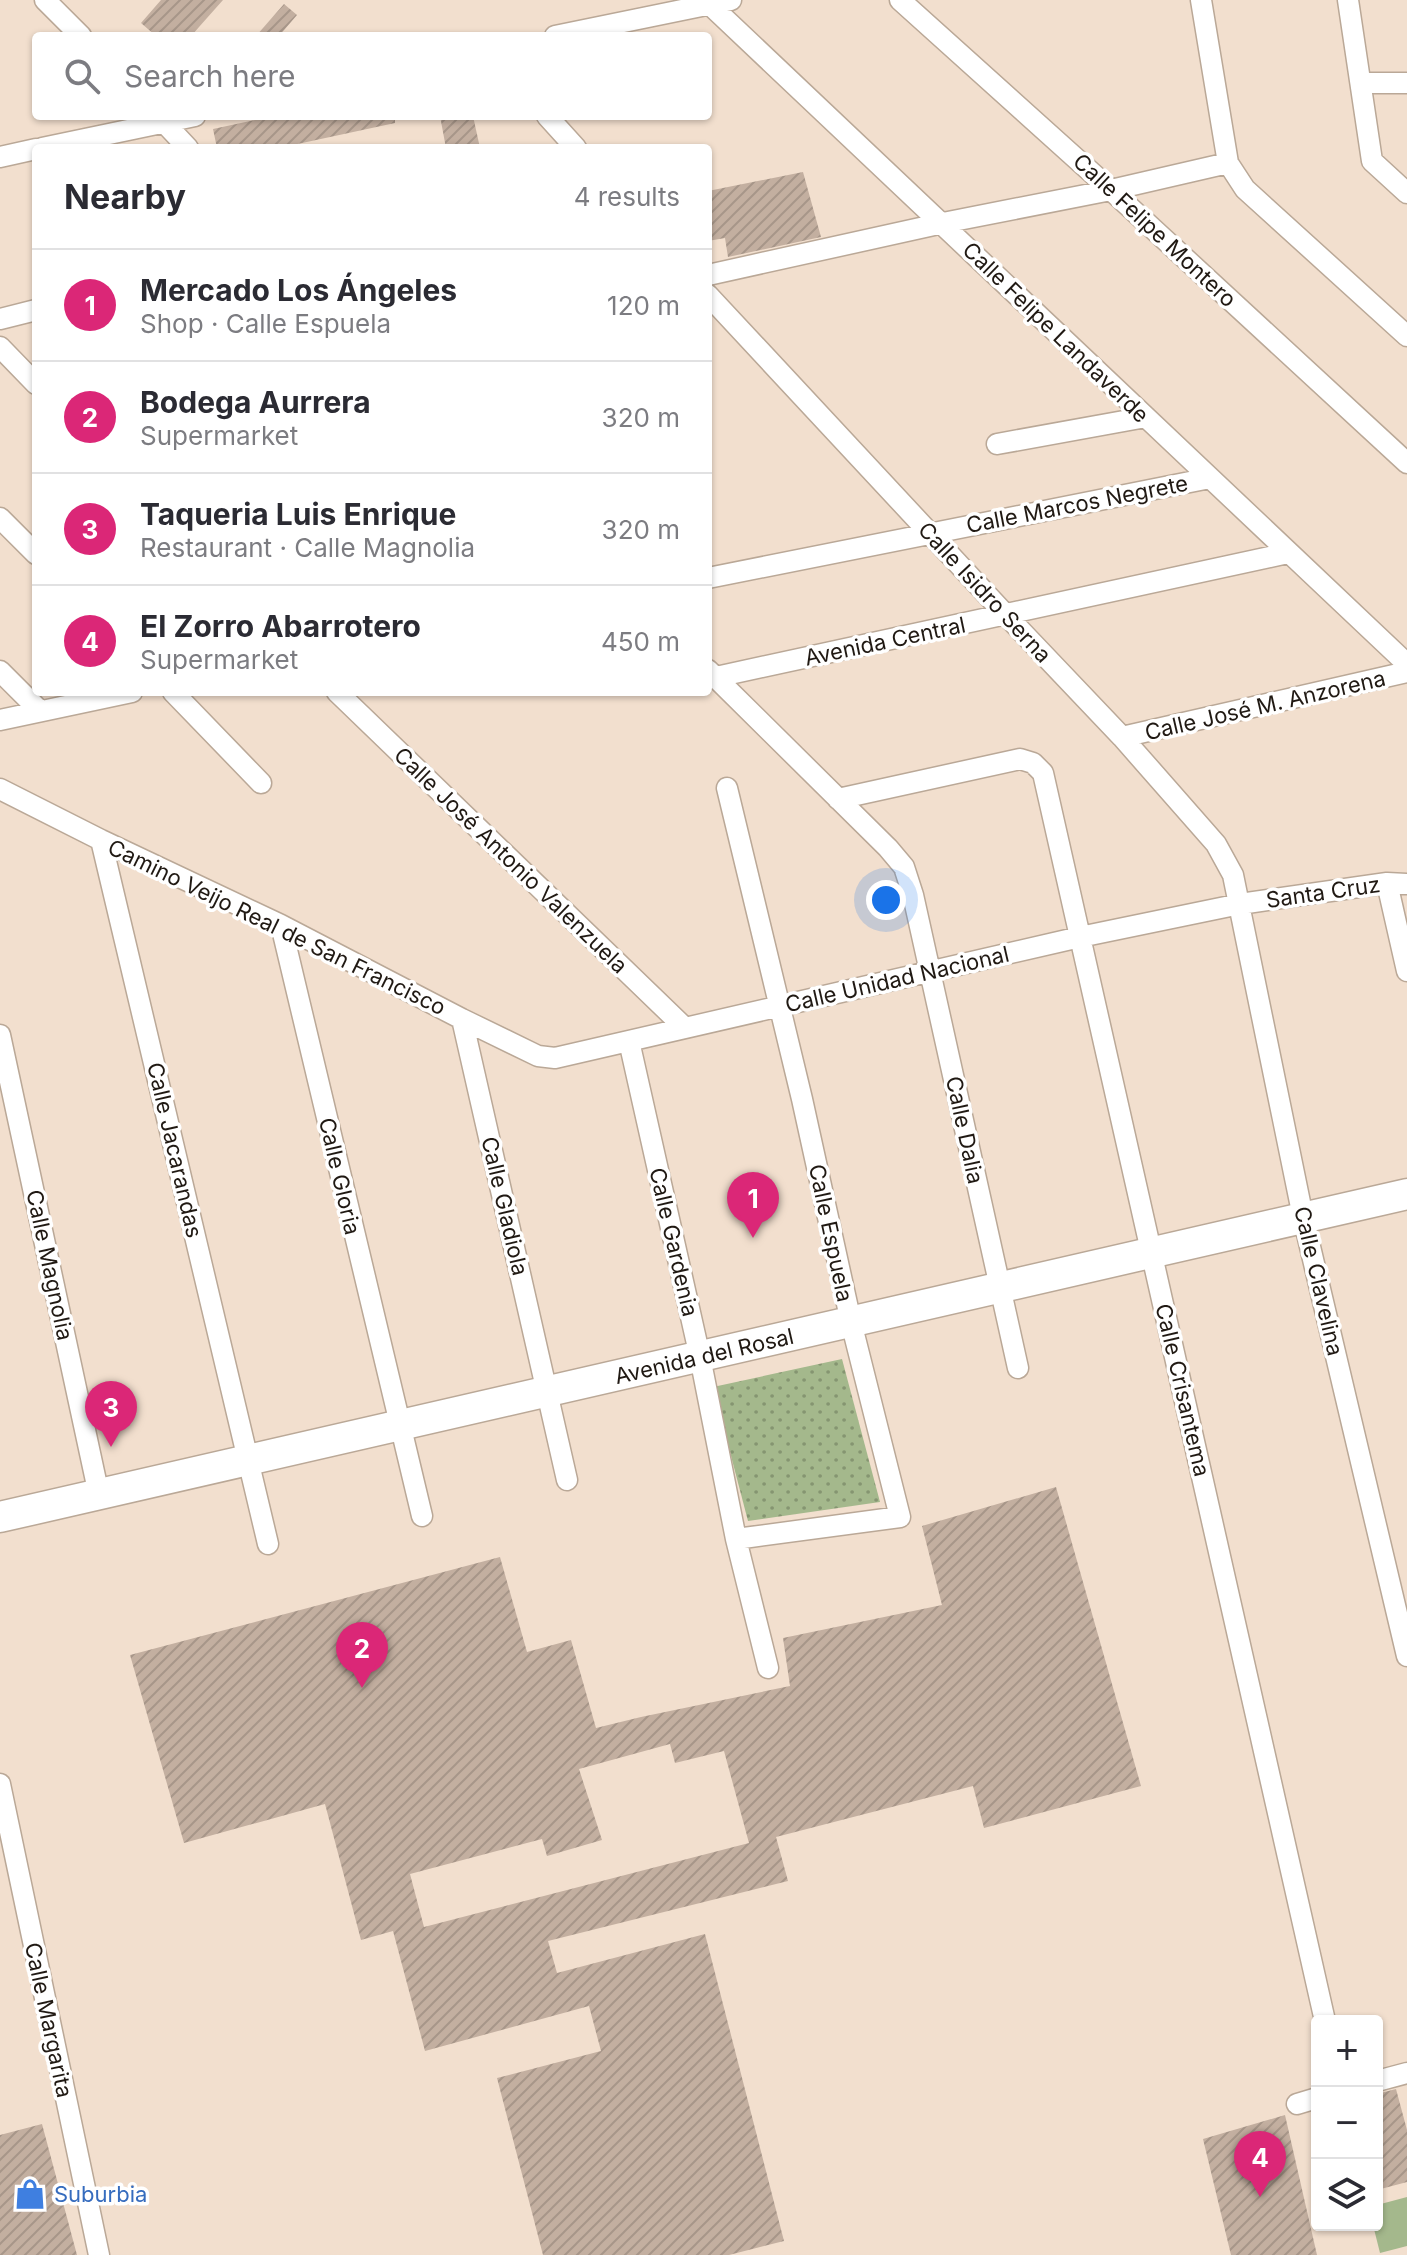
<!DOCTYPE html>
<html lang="en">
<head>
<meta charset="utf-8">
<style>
	body { margin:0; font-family:Inter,sans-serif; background:#f2f2f3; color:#2b2b33 }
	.controls { position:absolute; right:24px; bottom:24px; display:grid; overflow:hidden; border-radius:8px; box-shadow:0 2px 6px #0004 }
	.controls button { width:72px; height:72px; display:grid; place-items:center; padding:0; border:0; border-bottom:2px solid #e1e1e2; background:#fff; color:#2b2b33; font:40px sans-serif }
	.you { position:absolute; left:886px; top:900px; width:28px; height:28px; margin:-20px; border:6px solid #fff; border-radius:50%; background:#1a73e8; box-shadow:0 0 0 12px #1a73e833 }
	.badge { display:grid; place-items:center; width:52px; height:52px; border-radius:50%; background:#db2777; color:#fff; font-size:26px; font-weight:700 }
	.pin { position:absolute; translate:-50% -66px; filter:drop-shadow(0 2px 4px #0008) }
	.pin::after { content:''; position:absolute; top:42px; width:28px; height:24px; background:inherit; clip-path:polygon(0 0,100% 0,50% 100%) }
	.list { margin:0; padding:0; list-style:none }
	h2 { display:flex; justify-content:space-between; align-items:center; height:104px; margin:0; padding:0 32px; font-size:34px }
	h2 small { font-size:26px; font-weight:400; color:#7c7c81 }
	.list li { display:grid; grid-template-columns:52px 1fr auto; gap:24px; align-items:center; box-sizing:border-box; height:112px; padding:0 32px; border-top:2px solid #e1e1e2 }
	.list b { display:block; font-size:30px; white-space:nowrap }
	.list p { margin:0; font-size:26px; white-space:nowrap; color:#7c7c81 }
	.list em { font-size:26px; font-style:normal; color:#7c7c81 }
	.icon { flex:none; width:44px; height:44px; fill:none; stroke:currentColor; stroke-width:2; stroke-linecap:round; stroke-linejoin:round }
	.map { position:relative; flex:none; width:1407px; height:2255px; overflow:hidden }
	.search { position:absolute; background:#fff; box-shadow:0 2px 6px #0004; left:32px; top:32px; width:680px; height:88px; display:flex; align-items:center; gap:20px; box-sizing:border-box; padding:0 28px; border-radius:8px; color:#7c7c81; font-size:30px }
	.panel { position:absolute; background:#fff; box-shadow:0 2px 6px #0004; left:32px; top:144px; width:680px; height:552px; border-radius:8px }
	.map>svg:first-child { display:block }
	.green { fill:#a4b88c }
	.park { fill:url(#park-dots) }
	.building { fill:url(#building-hatch); fill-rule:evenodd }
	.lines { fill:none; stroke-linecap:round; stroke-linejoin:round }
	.street-casing { stroke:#baa897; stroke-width:23 }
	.secondary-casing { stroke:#baa897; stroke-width:33 }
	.street { stroke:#fff; stroke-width:20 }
	.secondary { stroke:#fff; stroke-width:30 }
	.labels { text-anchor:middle; stroke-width:7; stroke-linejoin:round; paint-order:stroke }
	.street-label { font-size:22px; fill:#201913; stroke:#fff }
	.shop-label { font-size:22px; fill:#366cbe; stroke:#fff; text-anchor:start }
</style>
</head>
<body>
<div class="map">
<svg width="1407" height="2255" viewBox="0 0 1407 2255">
	<defs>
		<pattern id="park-dots" width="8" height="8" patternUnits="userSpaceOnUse" patternTransform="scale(2)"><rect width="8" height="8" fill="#a4b88c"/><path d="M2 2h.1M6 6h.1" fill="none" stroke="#859571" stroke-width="1.8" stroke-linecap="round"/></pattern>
		<pattern id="building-hatch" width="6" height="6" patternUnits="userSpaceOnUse" patternTransform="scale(2)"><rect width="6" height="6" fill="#c3afa0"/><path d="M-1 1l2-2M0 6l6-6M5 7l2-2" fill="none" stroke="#a79689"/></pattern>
	</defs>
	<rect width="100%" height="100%" fill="#f2dfce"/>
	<!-- green -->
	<path class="green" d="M1407,2197V2246L1380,2253L1373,2225H1377V2205Z"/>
	<!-- park -->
	<path class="park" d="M842,1359L880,1502L748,1521L713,1387Z"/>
	<!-- building -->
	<path class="building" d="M161,0H223L191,36H156L141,23Z
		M284,4L297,15L279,36H256Z
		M274,116H395V123L279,148H217L213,129Z
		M440,116H473L480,148H446Z
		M803,172L821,237L728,257L725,238L708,241V191Z
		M1056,1487L1141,1786L984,1828L973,1786L776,1837L788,1881L548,1941L557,1973L705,1934L784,2241L729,2255H543L497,2078L601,2051L589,2006L425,2051L393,1931L361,1940L325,1804L184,1843L130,1655L500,1557L527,1652L571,1640L596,1728L641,1717L790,1686L783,1638L942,1605L922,1526ZM670,1744L675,1763L724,1751L749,1843L424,1927L410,1874L542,1839L547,1856L602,1840L579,1769Z
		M1396,2089L1407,2130V2182L1377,2190V2094Z
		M1285,2115L1317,2255H1231L1203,2139Z
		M42,2124L77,2255H0V2135Z"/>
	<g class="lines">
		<defs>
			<path id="street" d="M45,0L81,36
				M705,0L1407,664
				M900,0L1111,190L1407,463
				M1201,0L1228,163L1245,189L1407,336
				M1348,0L1372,161L1407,193
				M555,36L731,0
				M1361,83H1407
				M158,116L188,148
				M547,116L576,148
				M42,148L195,116
				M0,157L36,149
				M708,275L943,223L1111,190L1228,163
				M708,295L1005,614L1122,737L1216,844L1233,875L1303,1217L1407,1656
				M0,319L36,310
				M0,347L36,384
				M997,444L1146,417
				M0,518L36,554
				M708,578L1210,478
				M708,670L888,848L904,867L913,895L1018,1368
				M0,671L40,711
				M716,677L1288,553
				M173,692L261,783
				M337,692L685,1028
				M0,720L132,692
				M1122,737L1407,672
				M727,788L802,1099L851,1322L900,1517L736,1539
				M0,789L101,840L281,925L462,1019L538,1056L555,1058L1080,937L1240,904L1387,883L1407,884
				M838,799L1020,759L1033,763L1043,773L1325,2021
				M101,840L268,1544
				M1387,883L1407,971
				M281,925L422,1516
				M462,1019L567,1480
				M0,1035L99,1495
				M629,1041L700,1357L736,1539L768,1668
				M0,1784L99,2255
				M1377,2081L1407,2073
				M1297,2104L1317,2098"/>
			<path id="secondary" d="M0,1517L1407,1194"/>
		</defs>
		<!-- street casing -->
		<use href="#street" class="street-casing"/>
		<!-- secondary casing -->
		<use href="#secondary" class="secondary-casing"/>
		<!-- street -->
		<use href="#street" class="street"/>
		<!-- secondary -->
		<use href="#secondary" class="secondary"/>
	</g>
	<!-- icons -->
	<defs>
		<symbol id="shop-bare" viewBox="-9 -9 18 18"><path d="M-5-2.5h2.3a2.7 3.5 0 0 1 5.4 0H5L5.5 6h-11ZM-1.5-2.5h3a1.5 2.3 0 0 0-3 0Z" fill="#3f7fe0" stroke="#fff" stroke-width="2.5" paint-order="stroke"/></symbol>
	</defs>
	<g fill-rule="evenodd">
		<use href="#shop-bare" x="8" y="2172" width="44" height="44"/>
	</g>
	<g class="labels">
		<!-- street labels -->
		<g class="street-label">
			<text transform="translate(1155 230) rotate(43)" y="8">Calle Felipe Montero</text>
			<text transform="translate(1056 332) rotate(44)" y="8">Calle Felipe Landaverde</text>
			<text transform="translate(1077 504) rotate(-11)" y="8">Calle Marcos Negrete</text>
			<text transform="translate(985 592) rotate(47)" y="8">Calle Isidro Serna</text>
			<text transform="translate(885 641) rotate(-12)" y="8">Avenida Central</text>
			<text transform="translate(1265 705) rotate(-13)" y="8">Calle José M. Anzorena</text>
			<text transform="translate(511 860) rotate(44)" y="8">Calle José Antonio Valenzuela</text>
			<text transform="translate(1323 892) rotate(-8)" y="8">Santa Cruz</text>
			<text transform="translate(277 927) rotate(26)" y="8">Camino Veijo Real de San Francisco</text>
			<text transform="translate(897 979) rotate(-13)" y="8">Calle Unidad Nacional</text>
			<text transform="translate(965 1130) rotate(78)" y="8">Calle Dalia</text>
			<text transform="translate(175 1150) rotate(77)" y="8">Calle Jacarandas</text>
			<text transform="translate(340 1176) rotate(77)" y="8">Calle Gloria</text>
			<text transform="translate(505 1206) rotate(77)" y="8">Calle Gladiola</text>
			<text transform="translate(831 1233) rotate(78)" y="8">Calle Espuela</text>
			<text transform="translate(674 1242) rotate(77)" y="8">Calle Gardenia</text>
			<text transform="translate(50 1265) rotate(78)" y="8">Calle Magnolia</text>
			<text transform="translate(1319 1281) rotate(77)" y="8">Calle Clavelina</text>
			<text transform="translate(704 1356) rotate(-13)" y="8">Avenida del Rosal</text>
			<text transform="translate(1183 1390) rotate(77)" y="8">Calle Crisantema</text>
			<text transform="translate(49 2020) rotate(78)" y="8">Calle Margarita</text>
		</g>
		<!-- shop labels -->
		<g class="shop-label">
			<text x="54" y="2202">Suburbia</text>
		</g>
	</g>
</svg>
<div class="controls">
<button>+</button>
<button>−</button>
<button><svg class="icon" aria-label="layers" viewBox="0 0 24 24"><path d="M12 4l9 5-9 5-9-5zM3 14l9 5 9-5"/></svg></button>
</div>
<div class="you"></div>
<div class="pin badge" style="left:753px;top:1238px">1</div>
<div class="pin badge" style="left:362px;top:1688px">2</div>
<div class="pin badge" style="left:111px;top:1447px">3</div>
<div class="pin badge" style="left:1260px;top:2197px">4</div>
<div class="search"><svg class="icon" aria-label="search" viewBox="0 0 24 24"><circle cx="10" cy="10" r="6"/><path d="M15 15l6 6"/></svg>Search here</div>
<section class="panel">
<h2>Nearby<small>4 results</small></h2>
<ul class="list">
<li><span class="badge">1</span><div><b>Mercado Los Ángeles</b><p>Shop · Calle Espuela</p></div><em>120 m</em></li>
<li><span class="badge">2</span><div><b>Bodega Aurrera</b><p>Supermarket</p></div><em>320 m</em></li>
<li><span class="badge">3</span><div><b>Taqueria Luis Enrique</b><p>Restaurant · Calle Magnolia</p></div><em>320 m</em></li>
<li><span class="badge">4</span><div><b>El Zorro Abarrotero</b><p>Supermarket</p></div><em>450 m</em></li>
</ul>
</section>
</div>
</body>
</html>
